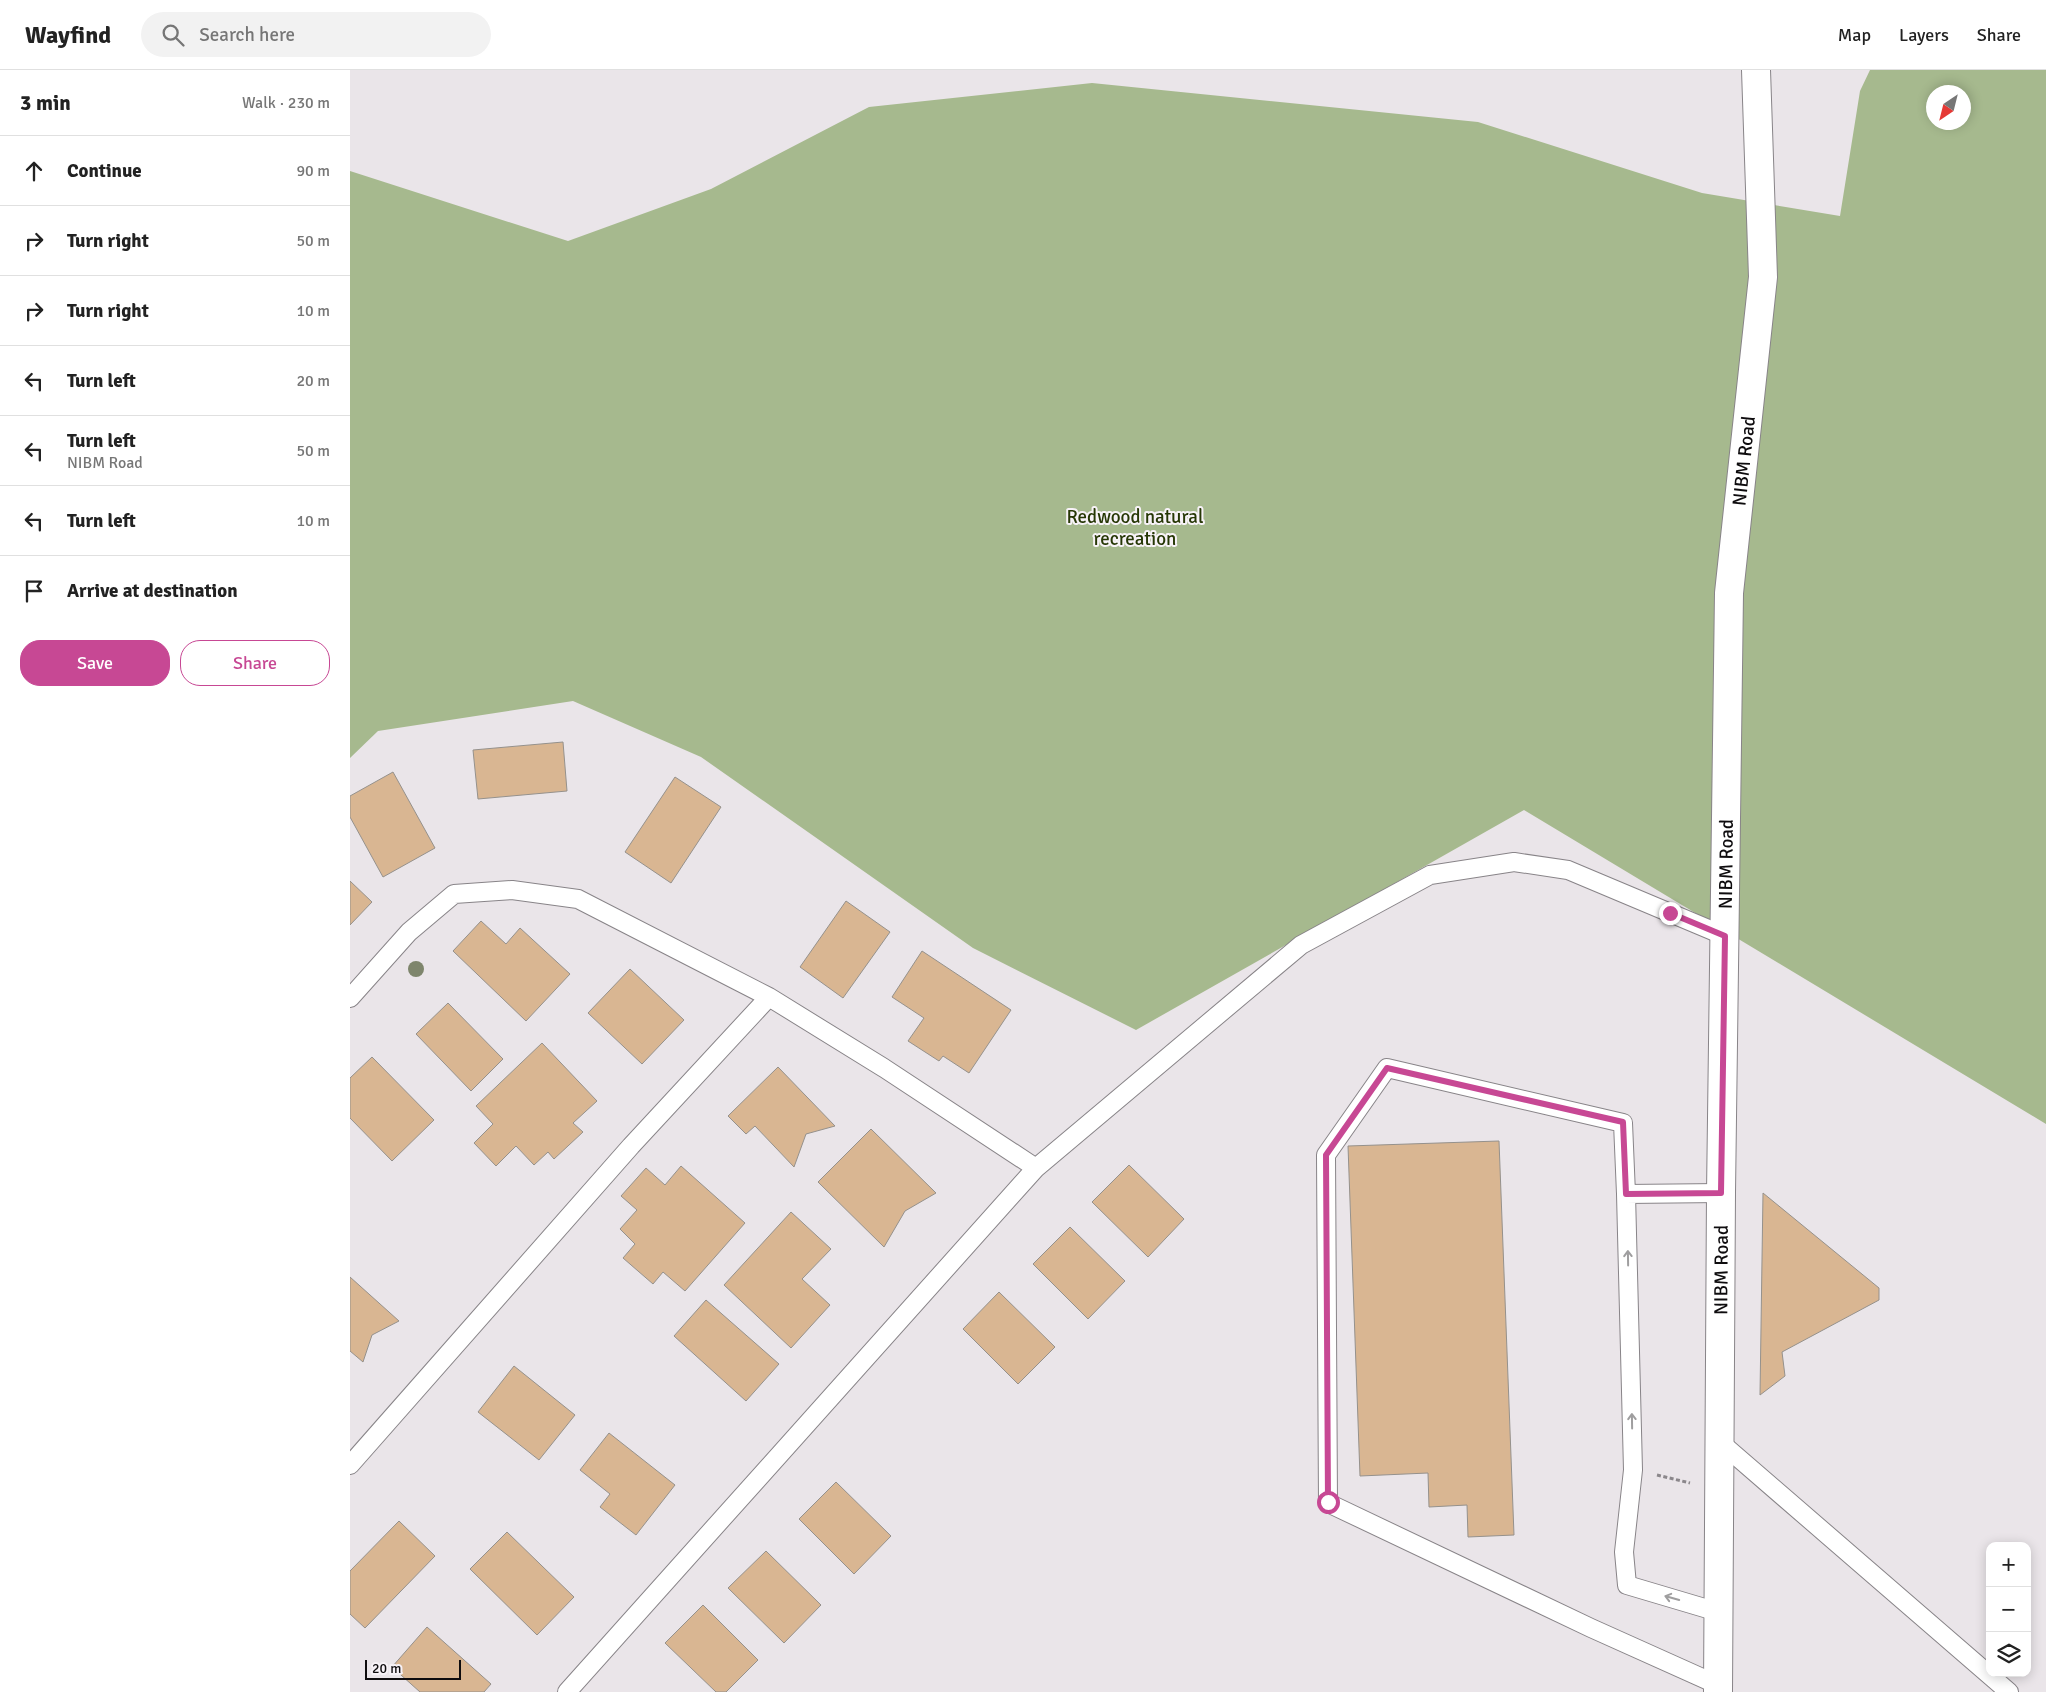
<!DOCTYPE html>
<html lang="en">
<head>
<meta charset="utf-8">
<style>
	body { margin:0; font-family:Signika,sans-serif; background:#f2f2f2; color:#222 }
	.controls { position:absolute; right:15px; bottom:15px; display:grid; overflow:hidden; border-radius:10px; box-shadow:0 2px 12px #0003 }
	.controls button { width:45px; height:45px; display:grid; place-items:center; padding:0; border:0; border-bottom:1px solid #e0e0e0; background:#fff; color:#222; font:25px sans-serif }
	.compass { position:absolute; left:1576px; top:15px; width:45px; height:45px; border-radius:50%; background:#fff; box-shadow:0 2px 12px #0003; rotate:215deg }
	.scale { position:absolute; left:15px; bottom:12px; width:96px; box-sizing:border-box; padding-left:5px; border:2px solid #0e0c0e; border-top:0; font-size:14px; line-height:18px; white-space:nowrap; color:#0e0c0e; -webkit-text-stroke:4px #f7f2f7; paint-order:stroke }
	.stop { position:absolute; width:15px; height:15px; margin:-11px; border:4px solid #c74894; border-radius:50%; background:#fff }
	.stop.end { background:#c74894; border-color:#fff; box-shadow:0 1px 5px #0008 }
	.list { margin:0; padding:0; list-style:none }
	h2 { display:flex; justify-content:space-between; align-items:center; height:65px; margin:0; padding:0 20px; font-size:21px }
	h2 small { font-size:16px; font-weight:400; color:#767676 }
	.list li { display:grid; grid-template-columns:32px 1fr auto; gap:15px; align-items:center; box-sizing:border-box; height:70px; padding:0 20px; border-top:1px solid #e0e0e0 }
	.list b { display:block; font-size:19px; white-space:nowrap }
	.list p { margin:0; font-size:16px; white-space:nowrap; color:#767676 }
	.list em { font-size:16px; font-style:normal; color:#767676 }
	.actions { display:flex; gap:10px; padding:15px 20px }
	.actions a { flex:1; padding:11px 0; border:1px solid #c74894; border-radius:20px; text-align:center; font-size:18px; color:#c74894 }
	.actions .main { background:#c74894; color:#fff }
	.icon { flex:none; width:28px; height:28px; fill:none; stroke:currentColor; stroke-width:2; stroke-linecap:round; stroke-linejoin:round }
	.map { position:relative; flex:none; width:1696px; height:1622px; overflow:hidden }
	header { display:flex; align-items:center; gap:30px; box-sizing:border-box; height:70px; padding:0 25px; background:#fff; border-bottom:1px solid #e0e0e0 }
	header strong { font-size:24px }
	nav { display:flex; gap:28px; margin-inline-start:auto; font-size:18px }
	.search { width:350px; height:45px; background:#f2f2f2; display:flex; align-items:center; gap:12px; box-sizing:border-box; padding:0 18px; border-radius:28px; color:#767676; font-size:19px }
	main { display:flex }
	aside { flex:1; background:#fff }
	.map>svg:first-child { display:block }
	.forest { fill:#a6b98e; fill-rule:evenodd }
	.building { fill:#d9b692; stroke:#95918c }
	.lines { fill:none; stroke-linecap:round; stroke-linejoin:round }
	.service-casing { stroke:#888488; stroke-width:20 }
	.secondary-casing { stroke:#888488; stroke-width:30 }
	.path { stroke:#8b878b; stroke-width:3; stroke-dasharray:4 2.5; stroke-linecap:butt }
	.service { stroke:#fff; stroke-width:18 }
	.secondary { stroke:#fff; stroke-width:28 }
	.tree { fill:#7e856c }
	.oneway { stroke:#9f9e9f }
	.route { stroke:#c74894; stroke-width:6 }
	.labels { text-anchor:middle; stroke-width:4; stroke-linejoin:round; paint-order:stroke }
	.street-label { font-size:19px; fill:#0e0c0e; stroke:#f7f2f7 }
	.park-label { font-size:19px; fill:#263705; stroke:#f7f2f7 }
</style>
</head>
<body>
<header>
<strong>Wayfind</strong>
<div class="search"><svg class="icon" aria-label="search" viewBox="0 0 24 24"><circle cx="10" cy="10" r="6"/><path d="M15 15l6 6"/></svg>Search here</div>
<nav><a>Map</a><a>Layers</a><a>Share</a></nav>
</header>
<main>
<aside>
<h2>3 min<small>Walk · 230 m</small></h2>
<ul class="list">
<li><svg class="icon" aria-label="ahead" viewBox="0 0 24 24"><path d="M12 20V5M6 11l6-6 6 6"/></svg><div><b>Continue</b></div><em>90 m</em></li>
<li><svg class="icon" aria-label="right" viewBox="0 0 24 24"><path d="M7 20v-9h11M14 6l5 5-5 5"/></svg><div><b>Turn right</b></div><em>50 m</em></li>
<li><svg class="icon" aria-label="right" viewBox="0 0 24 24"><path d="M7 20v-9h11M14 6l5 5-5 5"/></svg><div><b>Turn right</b></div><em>10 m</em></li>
<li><svg class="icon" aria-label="left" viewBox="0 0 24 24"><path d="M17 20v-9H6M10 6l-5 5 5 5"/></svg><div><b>Turn left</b></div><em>20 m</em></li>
<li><svg class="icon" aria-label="left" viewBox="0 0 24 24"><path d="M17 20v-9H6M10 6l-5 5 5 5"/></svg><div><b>Turn left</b><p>NIBM Road</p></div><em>50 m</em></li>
<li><svg class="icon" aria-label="left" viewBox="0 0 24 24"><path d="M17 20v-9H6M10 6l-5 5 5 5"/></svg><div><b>Turn left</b></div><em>10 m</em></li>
<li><svg class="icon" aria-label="arrive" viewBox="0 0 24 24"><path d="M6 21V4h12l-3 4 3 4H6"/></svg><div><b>Arrive at destination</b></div></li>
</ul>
<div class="actions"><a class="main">Save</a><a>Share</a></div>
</aside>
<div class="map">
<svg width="1696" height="1622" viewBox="0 0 1696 1622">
	<rect width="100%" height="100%" fill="#eae5e9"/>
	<!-- forest -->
	<path class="forest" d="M1520,0H1696V1054L1174,740L786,960L623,878L351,687L223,631L28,661L0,688V101L218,171L361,119L519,37L742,13L1128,52L1352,123L1490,146L1510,21ZM1584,22H1614V52H1584Z"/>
	<!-- building -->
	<path class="building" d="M213,672L217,721L128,729L123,680Z
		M43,702L85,778L33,807L0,747V726Z
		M325,707L371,737L321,813L275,782Z
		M0,811L22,832L0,855Z
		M496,831L540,862L493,928L450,897Z
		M131,851L156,874L170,858L220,904L176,951L103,881Z
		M572,881L661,940L619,1003L593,986L589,991L558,971L574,948L542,927Z
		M280,899L334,950L292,994L238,943Z
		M98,933L153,989L121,1021L66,964Z
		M192,973L247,1031L223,1053L233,1062L204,1089L198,1082L184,1095L166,1076L146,1096L124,1073L143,1054L126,1036Z
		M22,987L84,1050L42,1091L0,1048V1008Z
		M428,997L485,1056L456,1064L444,1097L405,1056L396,1064L378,1046Z
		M521,1059L586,1123L555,1141L534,1177L468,1112Z
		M1149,1071L1164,1465L1118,1467L1117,1435L1079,1437L1078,1403L1010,1406L998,1076Z
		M779,1095L834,1149L798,1187L742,1132Z
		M331,1096L395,1153L335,1221L313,1202L303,1214L273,1188L285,1174L270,1159L287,1140L271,1126L296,1098L315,1115Z
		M1413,1123L1529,1218V1230L1432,1282L1435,1306L1410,1325Z
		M441,1142L481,1179L452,1209L480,1235L441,1278L374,1215Z
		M720,1157L775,1211L738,1249L683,1194Z
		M0,1207L49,1251L22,1265L13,1292L0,1281Z
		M649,1222L705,1277L668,1314L613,1259Z
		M356,1230L429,1294L396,1331L324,1266Z
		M164,1296L225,1345L189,1390L128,1342Z
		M259,1363L325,1415L286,1465L250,1437L260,1424L230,1400Z
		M486,1412L541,1466L504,1504L449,1449Z
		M49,1451L85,1486L15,1558L0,1544V1501Z
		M157,1462L224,1527L187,1565L120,1499Z
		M416,1481L471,1535L434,1573L378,1518Z
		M353,1535L408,1590L376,1622H366L315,1573Z
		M77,1557L141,1614L134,1622H70L42,1597Z"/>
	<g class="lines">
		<defs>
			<path id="service" d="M0,928L59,862L104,824L162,820L228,829L419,927
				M1276,1124L1371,1123
				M1370,1372L1659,1622
				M0,1395L281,1076L419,927L534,998L686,1098
				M1368,1615L1241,1558L978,1433L976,1085L1037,998L1273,1053L1276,1124L1283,1400L1274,1482L1277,1515L1368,1542
				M217,1622L686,1098L951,875L1080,805L1164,792L1218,800L1375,866"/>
			<g id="secondary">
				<path id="s1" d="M1368,1622L1371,1123L1379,523L1413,207L1406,0"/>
			</g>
		</defs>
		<!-- service casing -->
		<use href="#service" class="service-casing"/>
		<!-- secondary casing -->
		<use href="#secondary" class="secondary-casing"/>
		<!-- path -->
		<path class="path" d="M1307,1405L1340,1413"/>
		<!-- service -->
		<use href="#service" class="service"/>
		<!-- secondary -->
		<use href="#secondary" class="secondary"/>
	</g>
	<!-- trees -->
	<circle class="tree" cx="66" cy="899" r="8"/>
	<!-- one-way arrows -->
	<defs><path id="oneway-shaft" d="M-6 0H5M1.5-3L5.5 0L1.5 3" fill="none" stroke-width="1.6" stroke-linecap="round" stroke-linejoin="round" transform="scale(1.25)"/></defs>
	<g class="oneway">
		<use href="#oneway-shaft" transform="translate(1278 1188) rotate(-91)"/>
		<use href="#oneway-shaft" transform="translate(1282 1351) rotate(-91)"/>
		<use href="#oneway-shaft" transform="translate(1322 1528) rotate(-164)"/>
	</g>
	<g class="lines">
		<!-- route -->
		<path class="route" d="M978,1432L976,1085L1037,998L1273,1052L1276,1124L1371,1123L1375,866L1320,843"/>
	</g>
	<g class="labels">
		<!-- street labels -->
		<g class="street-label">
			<text dy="7" stroke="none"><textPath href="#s1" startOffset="1232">NIBM Road</textPath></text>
			<text dy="7" stroke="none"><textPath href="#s1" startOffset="828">NIBM Road</textPath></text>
			<text dy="7" stroke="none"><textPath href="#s1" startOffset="422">NIBM Road</textPath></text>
		</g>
		<!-- park labels -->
		<g class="park-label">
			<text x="785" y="453">Redwood natural<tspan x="785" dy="22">recreation</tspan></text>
		</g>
	</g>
</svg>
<div class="controls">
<button>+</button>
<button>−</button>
<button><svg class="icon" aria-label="layers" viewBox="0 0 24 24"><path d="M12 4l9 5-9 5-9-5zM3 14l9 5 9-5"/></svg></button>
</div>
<svg class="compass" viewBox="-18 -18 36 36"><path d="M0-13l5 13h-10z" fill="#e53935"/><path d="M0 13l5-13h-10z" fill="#767676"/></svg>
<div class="scale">20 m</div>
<div class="stop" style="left:978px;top:1432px"></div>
<div class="stop end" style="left:1320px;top:843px"></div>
</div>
</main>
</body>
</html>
